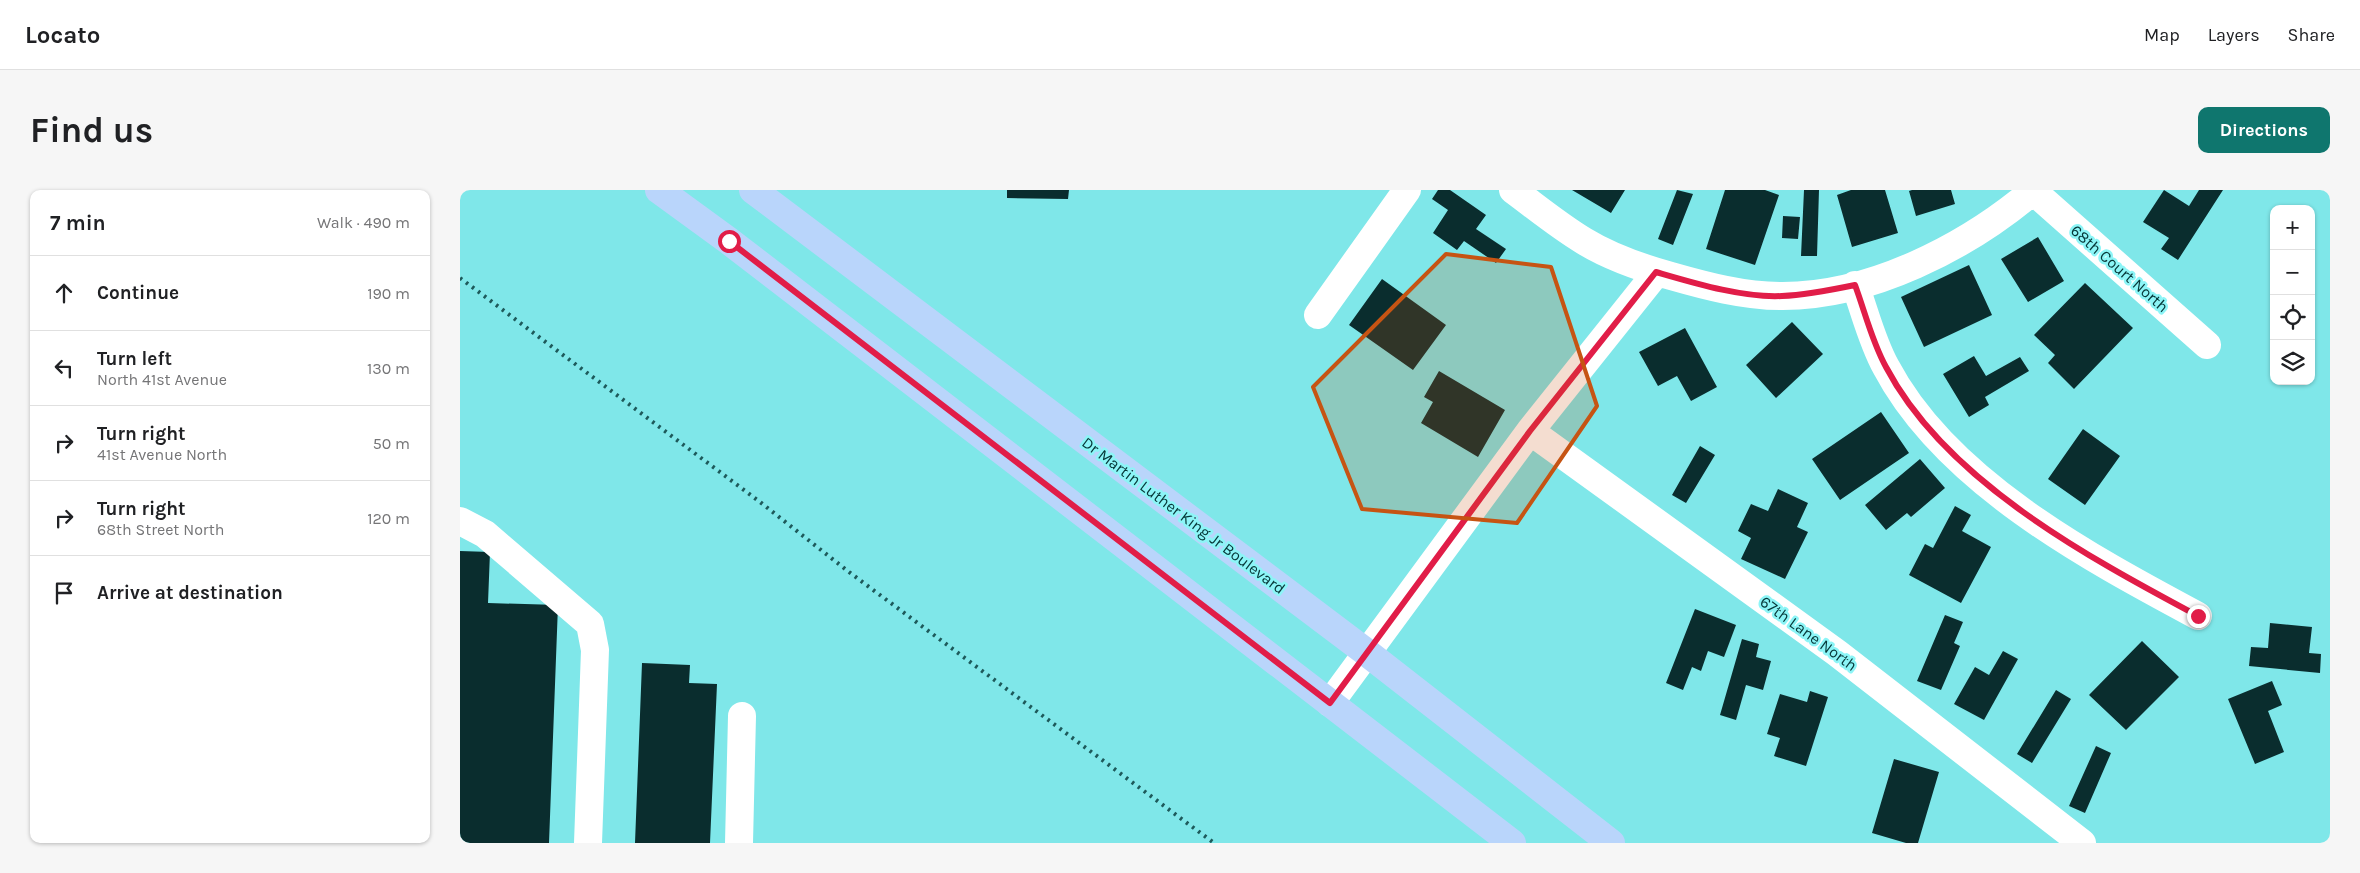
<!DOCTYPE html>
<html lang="en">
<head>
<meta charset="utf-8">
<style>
	body { margin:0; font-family:Karla,sans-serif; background:#f6f6f6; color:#202124 }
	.controls { position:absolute; right:15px; top:15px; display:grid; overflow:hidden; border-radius:10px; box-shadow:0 1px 4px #0004 }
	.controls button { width:45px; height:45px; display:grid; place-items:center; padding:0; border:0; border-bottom:1px solid #e0e0e0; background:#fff; color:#202124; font:25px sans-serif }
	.stop { position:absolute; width:15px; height:15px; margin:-11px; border:4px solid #e11d48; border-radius:50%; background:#fff }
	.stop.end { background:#e11d48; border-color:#fff; box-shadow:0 1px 5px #0008 }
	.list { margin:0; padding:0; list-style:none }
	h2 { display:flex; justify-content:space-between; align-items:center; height:65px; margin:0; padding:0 20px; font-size:21px }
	h2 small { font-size:16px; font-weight:400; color:#757577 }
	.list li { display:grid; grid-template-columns:32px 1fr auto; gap:15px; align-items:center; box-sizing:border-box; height:75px; padding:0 20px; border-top:1px solid #e0e0e0 }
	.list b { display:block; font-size:19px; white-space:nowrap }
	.list p { margin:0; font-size:16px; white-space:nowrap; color:#757577 }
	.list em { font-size:16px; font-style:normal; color:#757577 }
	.icon { flex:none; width:28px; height:28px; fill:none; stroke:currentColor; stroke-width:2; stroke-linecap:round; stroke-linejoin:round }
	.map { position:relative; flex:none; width:1870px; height:653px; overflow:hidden; border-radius:10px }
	header { display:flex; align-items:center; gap:30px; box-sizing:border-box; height:70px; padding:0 25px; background:#fff; border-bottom:1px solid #e0e0e0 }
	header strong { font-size:24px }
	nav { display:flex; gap:28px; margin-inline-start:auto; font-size:18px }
	.intro { display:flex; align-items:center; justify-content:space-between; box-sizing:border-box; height:120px; padding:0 30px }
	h1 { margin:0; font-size:35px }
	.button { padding:12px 22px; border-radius:10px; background:#0f766e; color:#fff; font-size:18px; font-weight:700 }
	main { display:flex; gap:30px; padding:0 30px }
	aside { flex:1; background:#fff; border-radius:10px; box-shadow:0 1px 4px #0004 }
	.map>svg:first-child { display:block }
	.building { fill:#0a2d2e }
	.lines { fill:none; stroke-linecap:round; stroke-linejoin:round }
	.minor { stroke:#fff; stroke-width:28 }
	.major { stroke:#b9d5fb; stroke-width:28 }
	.rail { stroke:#1d595a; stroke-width:4; stroke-dasharray:2.5 5; stroke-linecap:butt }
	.route { stroke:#e11d48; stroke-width:6 }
	.marked { fill:#c65413; fill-opacity:0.2; stroke:#c65413; stroke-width:4; stroke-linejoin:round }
	.labels { text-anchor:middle; stroke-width:5; stroke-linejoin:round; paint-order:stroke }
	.street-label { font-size:16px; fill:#063738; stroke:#8cf5f7 }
</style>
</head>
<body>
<header>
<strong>Locato</strong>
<nav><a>Map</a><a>Layers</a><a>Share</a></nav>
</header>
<div class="intro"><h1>Find us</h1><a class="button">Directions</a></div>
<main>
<aside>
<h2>7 min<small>Walk · 490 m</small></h2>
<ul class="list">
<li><svg class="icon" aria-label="ahead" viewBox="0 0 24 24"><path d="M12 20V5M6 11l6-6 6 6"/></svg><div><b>Continue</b></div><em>190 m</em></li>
<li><svg class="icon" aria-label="left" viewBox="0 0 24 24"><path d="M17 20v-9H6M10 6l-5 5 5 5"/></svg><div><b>Turn left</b><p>North 41st Avenue</p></div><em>130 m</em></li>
<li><svg class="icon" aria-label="right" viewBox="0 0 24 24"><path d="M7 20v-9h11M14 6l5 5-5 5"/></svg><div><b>Turn right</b><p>41st Avenue North</p></div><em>50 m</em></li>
<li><svg class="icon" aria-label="right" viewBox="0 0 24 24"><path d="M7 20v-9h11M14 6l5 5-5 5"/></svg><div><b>Turn right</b><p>68th Street North</p></div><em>120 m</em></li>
<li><svg class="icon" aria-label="arrive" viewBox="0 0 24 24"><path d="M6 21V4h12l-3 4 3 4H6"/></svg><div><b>Arrive at destination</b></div></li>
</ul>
</aside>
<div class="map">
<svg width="1870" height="653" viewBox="0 0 1870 653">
	<rect width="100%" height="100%" fill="#7fe7e9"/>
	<!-- building -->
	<path class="building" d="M547,0H609L608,9L547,8Z
		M978,0H990L1026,25L1016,39L1046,59L1036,73L1004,51L997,60L973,43L988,20L972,9Z
		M1112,0H1165L1151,23Z
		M1217,0L1233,4L1213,55L1198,49Z
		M1265,0H1305L1319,5L1295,75L1246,59Z
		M1344,0H1359L1357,66H1341Z
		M1391,0H1425L1438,43L1392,57L1377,5Z
		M1452,0H1491L1495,14L1456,26L1449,1Z
		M1704,0L1729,16L1739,0H1763L1718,70L1701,59L1709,48L1683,32Z
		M1323,26L1340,27L1338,49L1322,48Z
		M1578,47L1604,91L1568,112L1541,69Z
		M1509,75L1532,125L1464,157L1441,107Z
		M922,89L986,135L953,180L889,135Z
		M1625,93L1673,138L1614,199L1588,173L1595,165L1574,145Z
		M1332,132L1363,164L1316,208L1286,175Z
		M1225,138L1257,197L1231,211L1217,186L1198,196L1179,162Z
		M1514,166L1526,186L1560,167L1569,181L1525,207L1529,215L1509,227L1483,184Z
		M979,181L1045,220L1018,267L961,233L973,212L964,207Z
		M1421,222L1449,263L1380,310L1352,269Z
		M1623,239L1660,266L1625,315L1588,289Z
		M1240,256L1255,265L1226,313L1212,305Z
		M1460,269L1485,298L1451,327L1447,323L1426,340L1405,315Z
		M1318,299L1348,313L1337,337L1348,342L1325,389L1281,369L1291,348L1278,341L1291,314L1308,321Z
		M1495,316L1511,325L1502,341L1531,357L1501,413L1449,385L1465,354L1473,358Z
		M0,361L30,362L28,413L98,415L89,653H0Z
		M1235,419L1276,435L1264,467L1248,461L1241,481L1232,477L1223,500L1206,493Z
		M1485,425L1503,432L1494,453L1500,456L1481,500L1457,491Z
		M1810,433L1852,437L1849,463L1861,464L1860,483L1789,476L1791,457L1808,458Z
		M1282,449L1299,454L1296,467L1311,471L1303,500L1286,495L1276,530L1260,525Z
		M1682,451L1719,487L1666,540L1629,505Z
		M1543,461L1558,469L1524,530L1494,514L1515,477L1529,485Z
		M182,473L230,475L229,493L257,494L250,653H175Z
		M1812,491L1822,515L1808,521L1824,562L1795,574L1768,509Z
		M1596,500L1611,509L1572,573L1557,564Z
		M1350,501L1368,507L1346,576L1314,566L1320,548L1307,544L1320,504L1347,512Z
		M1636,556L1651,563L1625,623L1609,616Z
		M1434,569L1479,582L1458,653H1446L1412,643Z"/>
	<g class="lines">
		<!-- minor -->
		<path class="minor" d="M1053,0C1076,17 1099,36 1124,51C1150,67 1182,78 1211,86C1246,96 1284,106 1320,106C1410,107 1507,57 1574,0
			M1573,1L1747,155
			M1395,95C1405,122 1412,152 1426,177C1486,291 1628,367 1738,426
			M858,125L947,0
			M1070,241L1377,463L1622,653
			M0,331L25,344L130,434L135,460L128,653
			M870,513L1070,241L1197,82
			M279,653L282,526"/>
		<!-- major -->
		<path class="major" d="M199,0L269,51L1052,653
			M293,0L906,462L1151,653"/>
		<!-- rail -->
		<path class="rail" d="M0,88L300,312L389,382L754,653"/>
	</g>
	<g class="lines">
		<!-- route -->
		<path class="route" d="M269,51L870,513L1070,241L1196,82C1234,93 1283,108 1322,106C1347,105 1371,100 1395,95C1405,122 1412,152 1426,177C1486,291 1628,367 1738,426"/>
	</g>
	<!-- marked area -->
	<path class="marked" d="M986,64L1091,77L1137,216L1057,333L902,319L853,197Z"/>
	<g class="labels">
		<!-- street labels -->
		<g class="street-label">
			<text transform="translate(1660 78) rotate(41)" y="6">68th Court North</text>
			<text transform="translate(724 325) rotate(37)" y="6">Dr Martin Luther King Jr Boulevard</text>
			<text transform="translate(1349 443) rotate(36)" y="6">67th Lane North</text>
		</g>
	</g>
</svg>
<div class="controls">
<button>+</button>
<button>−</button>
<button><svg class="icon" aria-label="locate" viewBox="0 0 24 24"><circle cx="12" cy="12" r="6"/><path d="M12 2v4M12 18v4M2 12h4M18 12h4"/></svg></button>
<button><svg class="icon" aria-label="layers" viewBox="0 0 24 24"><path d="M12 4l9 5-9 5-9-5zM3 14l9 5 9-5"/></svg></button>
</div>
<div class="stop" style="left:269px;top:51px"></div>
<div class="stop end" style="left:1738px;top:426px"></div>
</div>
</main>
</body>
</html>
